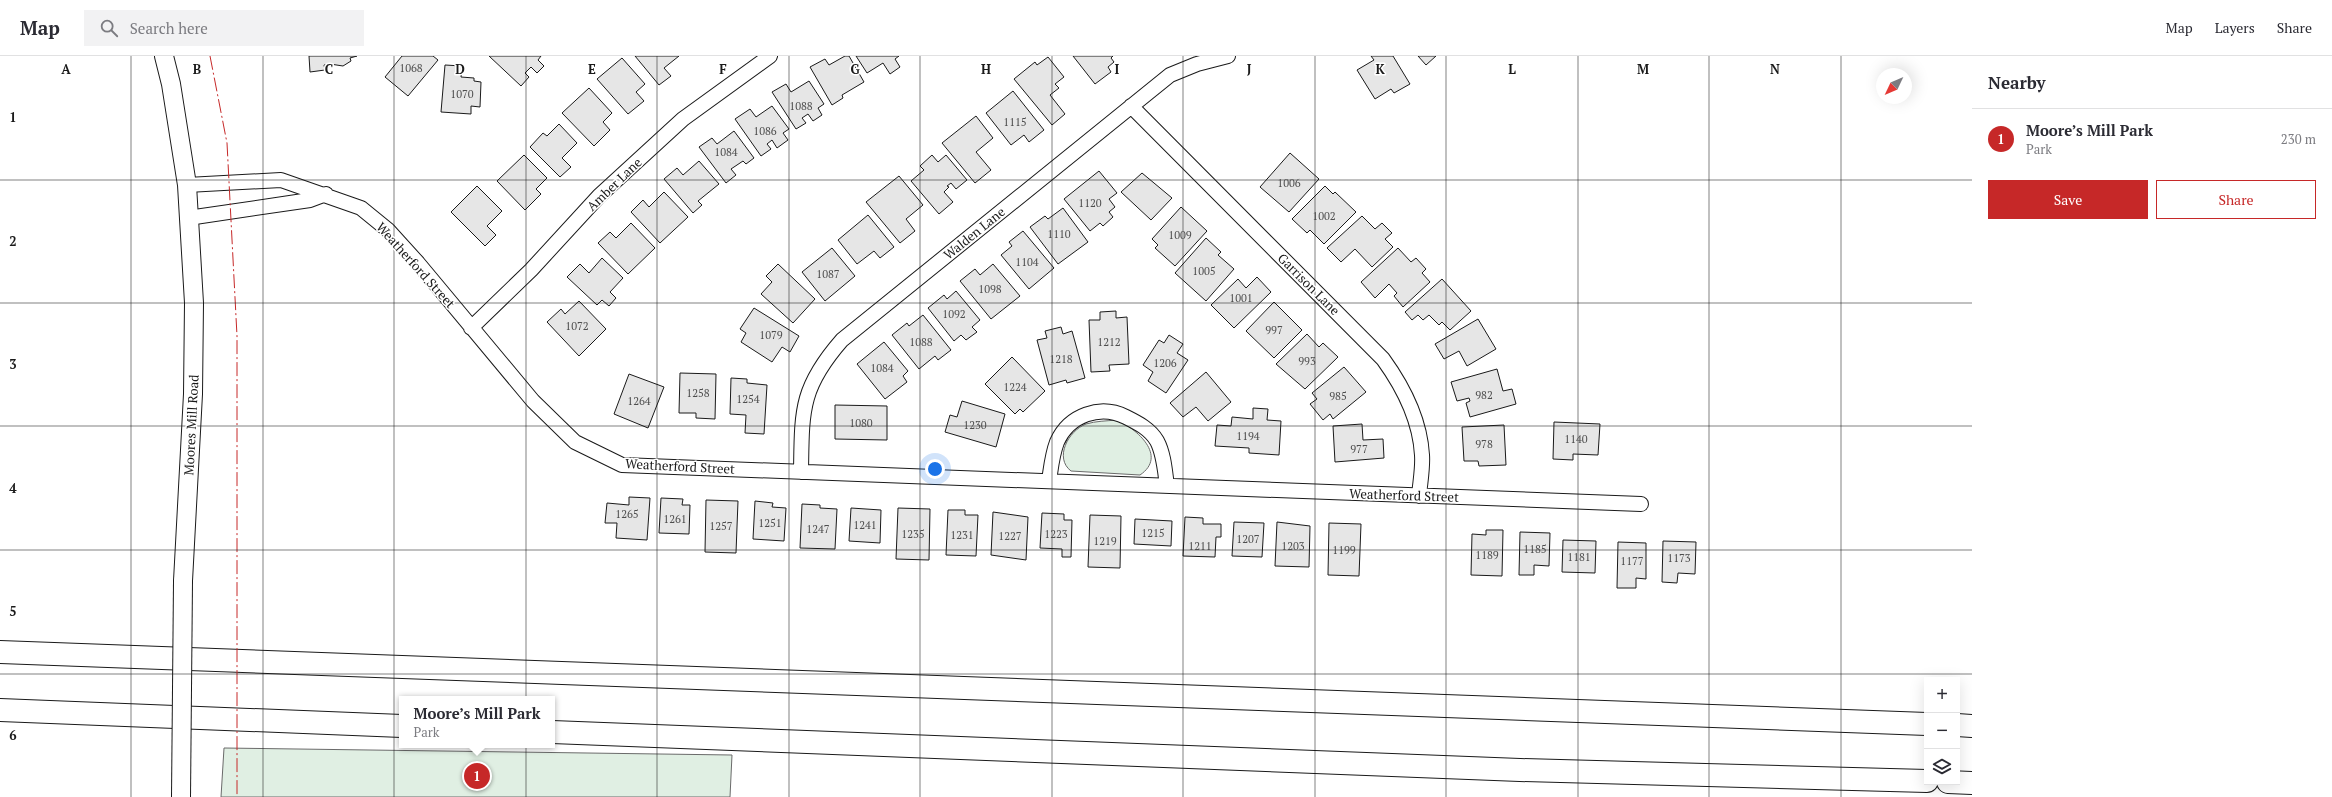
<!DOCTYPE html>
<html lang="en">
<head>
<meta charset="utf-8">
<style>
	body { margin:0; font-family:"PT Serif",serif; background:#f2f2f3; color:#2b2b33 }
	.controls { position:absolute; right:12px; bottom:12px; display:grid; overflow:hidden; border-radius:0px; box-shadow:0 4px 16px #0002 }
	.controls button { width:36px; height:36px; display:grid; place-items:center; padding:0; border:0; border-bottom:1px solid #e1e1e2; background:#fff; color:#2b2b33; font:20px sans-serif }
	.compass { position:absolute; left:1876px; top:12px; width:36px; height:36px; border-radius:50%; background:#fff; box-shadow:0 4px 16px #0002; rotate:226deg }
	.you { position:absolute; left:935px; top:413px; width:14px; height:14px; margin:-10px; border:3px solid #fff; border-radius:50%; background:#1a73e8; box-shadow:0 0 0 6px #1a73e833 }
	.badge { display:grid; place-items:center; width:26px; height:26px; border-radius:50%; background:#c62828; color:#fff; font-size:13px; font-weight:700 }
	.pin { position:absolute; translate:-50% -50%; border:2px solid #fff; box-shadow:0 1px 4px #0006 }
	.popup { position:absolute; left:399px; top:640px; width:156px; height:52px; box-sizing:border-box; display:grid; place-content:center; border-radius:0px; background:#fff; filter:drop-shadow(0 1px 3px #0005); font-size:13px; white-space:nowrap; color:#7c7c81 }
	.popup b { font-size:15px; color:#2b2b33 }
	.popup::after { content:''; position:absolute; left:50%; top:100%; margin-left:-8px; border:8px solid transparent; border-top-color:#fff }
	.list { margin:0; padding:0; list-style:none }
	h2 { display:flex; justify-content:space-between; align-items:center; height:52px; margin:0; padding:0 16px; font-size:17px }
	h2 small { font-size:13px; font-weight:400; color:#7c7c81 }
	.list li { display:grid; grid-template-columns:26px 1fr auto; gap:12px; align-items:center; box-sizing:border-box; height:60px; padding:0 16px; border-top:1px solid #e1e1e2 }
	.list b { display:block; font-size:15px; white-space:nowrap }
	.list p { margin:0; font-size:13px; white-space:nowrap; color:#7c7c81 }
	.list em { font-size:13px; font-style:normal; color:#7c7c81 }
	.actions { display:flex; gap:8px; padding:12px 16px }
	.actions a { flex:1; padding:9px 0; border:1px solid #c62828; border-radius:0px; text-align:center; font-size:14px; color:#c62828 }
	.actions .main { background:#c62828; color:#fff }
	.icon { flex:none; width:22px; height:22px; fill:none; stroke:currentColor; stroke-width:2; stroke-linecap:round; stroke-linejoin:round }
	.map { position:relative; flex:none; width:1972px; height:741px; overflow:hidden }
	header { display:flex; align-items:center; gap:24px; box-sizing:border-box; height:56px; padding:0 20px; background:#fff; border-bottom:1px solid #e1e1e2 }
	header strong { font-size:19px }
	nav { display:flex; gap:22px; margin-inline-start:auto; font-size:14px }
	.search { width:280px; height:36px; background:#f2f2f3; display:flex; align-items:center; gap:10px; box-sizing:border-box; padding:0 14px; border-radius:0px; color:#7c7c81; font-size:15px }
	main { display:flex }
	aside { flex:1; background:#fff }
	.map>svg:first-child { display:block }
	.green { fill:#e0efe3; stroke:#6a6a6a }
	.building { fill:#e6e6e6; stroke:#1a1a1a }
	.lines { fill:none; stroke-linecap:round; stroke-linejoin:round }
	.minor-casing { stroke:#1a1a1a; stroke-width:16 }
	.tertiary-casing { stroke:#1a1a1a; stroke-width:20 }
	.motorway-casing { stroke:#1a1a1a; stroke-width:24 }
	.minor { stroke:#fff; stroke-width:14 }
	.tertiary { stroke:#fff; stroke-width:18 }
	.motorway { stroke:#fff; stroke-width:22 }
	.tertiary-bridge-casing { stroke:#1a1a1a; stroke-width:20; stroke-linecap:butt }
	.tertiary-bridge { stroke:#fff; stroke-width:18 }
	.power { stroke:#c62828; stroke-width:1; stroke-dasharray:14 3 2 3; stroke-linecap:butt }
	.grid { fill:none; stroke:#1a1a1a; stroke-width:1; stroke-opacity:0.55 }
	.labels { text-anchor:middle; stroke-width:3; stroke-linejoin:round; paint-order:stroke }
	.number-label { font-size:11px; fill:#4d4d4d }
	.street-label { font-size:13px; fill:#1a1a1a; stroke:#fff }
	.grid-label { font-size:13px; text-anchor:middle; font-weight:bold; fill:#1a1a1a; stroke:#fff; stroke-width:3; stroke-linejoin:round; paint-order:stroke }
</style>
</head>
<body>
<header>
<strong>Map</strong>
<div class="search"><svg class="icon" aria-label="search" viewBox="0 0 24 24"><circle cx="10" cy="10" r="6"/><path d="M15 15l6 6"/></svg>Search here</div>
<nav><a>Map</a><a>Layers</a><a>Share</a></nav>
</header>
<main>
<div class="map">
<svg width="1972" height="741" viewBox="0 0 1972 741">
	<rect width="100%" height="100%" fill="#fff"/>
	<!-- green -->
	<path class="green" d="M1117,364C1137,373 1168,400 1140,419L1071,415C1054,402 1068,375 1086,368C1096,365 1106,365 1117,364Z
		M224,692L732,699L730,741H221Z"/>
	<!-- building -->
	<path class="building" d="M309,0H357L350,2L351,5L343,10L330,8L324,9L325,14L310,16Z
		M402,0H433L438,4L408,40L385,21Z
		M489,0H541L538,4L544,10L537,17L531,11L525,17L529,21L521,30Z
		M635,0H679L664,12L671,20L659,29Z
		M845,0H849L864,26L842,39L843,42L832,49L810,11L825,3L829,9Z
		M856,0H899L895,3L900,11L890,18L883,7L867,17Z
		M1073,0H1113L1111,2L1114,6L1108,11L1111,16L1095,28Z
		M1371,0H1393L1410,28L1394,37L1391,33L1375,43L1357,14L1374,4Z
		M1418,0H1436L1426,9Z
		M1048,1L1064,21L1055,28L1059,32L1050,39L1065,58L1052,69L1014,23L1035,6L1037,9Z
		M622,2L645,28L636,36L644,45L628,58L597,23Z
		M445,9L462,10L461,21L474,22V25L481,26L480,51L471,50V58L441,56Z
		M809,25L824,48L818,52L822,59L813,65L808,58L802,62L806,67L796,73L772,36L786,28L791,36Z
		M589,32L612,57L603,66L610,74L594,90L562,57Z
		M1013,35L1044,74L1029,86L1024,79L1011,89L986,57Z
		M772,50L789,73L783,77L788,84L777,92L772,84L767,88L771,93L761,100L735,63L750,53L756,61Z
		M976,60L993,82L976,96L991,114L975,127L942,87Z
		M559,68L577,87L562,102L571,111L560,121L530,91L543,77L547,80Z
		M734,75L754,102L746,108L743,105L731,113L736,119L726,127L699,91L712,82L717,88Z
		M1290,97L1319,123L1289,156L1260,131Z
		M524,99L547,122L536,133L541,138L525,154L497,125Z
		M932,99L938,106L946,99L967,124L956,133L951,127L947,130L949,131L944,136L953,146L939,158L911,125L924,114L920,110Z
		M699,105L719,128L698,145L702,149L693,157L664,123L677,112L683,119Z
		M1099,115L1117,137L1109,143L1115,151L1109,156L1113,161L1103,170L1100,167L1090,175L1064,143Z
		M1142,117L1172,142L1151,164L1121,136Z
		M899,120L923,149L906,163L915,175L900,187L866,146Z
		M477,130L502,155L487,170L496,179L485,190L451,156Z
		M1325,130L1333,138L1335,136L1356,156L1324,188L1310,174L1307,177L1292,163Z
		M664,136L688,161L660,187L631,156L643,144L649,151Z
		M1181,151L1207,175L1175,210L1155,192L1158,189L1152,183Z
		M1063,152L1088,186L1058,208L1030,171L1045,160L1048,163Z
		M868,159L894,191L880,202L874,195L857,208L838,184Z
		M1362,160L1375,173L1382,167L1392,177L1385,183L1393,191L1372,211L1355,193L1341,206L1327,192Z
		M631,167L655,192L628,218L598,187L610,176L616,182Z
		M1023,175L1054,212L1029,233L1001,199L1012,190L1009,186Z
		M1206,182L1221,196L1218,199L1234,213L1206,245L1175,217Z
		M832,192L855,220L825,245L802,216Z
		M1398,192L1411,206L1416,202L1426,213L1422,217L1430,226L1403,251L1394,240L1397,237L1389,228L1375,242L1361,226Z
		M602,202L623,222L610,236L616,242L609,250L602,244L597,249L567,221L580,208L589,217Z
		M778,208L815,243L793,267L761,238L772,226L766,220Z
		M993,208L1020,240L991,263L960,225L975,213L980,219Z
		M1257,221L1271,236L1234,272L1211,249L1238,223L1246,232Z
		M1442,223L1471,255L1450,274L1442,266L1439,269L1429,259L1423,264L1418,259L1412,264L1405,256Z
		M956,235L980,264L972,271L977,276L966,284L961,279L954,285L928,252L944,239L947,243Z
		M579,245L606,273L579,300L547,266L561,253L565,258Z
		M1274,246L1302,274L1274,302L1246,275Z
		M754,252L799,280L790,296L782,291L772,306L741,286L746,277L740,273Z
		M1116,255V262L1127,261L1129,308L1109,309L1110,315L1091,316L1089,264H1100V256Z
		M923,259L951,294L938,304L935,300L919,313L892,279L907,267L909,270Z
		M1478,263L1496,293L1467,310L1459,295L1444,303L1435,288Z
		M1061,271L1063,278L1072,275L1085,322L1067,327L1066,324L1049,329L1037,284L1047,282L1045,275Z
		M1307,278L1319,291L1323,287L1338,301L1305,333L1276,308Z
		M1169,279L1183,288L1177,297L1188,304L1166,337L1148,325L1153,316L1143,309L1159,284L1164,287Z
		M884,286L908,315L903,320L907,326L885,343L857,308Z
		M1012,301L1045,335L1023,356L1020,353L1015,358L985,328Z
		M1344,311L1366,336L1333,363L1330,358L1323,364L1310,348L1317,343L1312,337Z
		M1497,313L1503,335L1512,333L1516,348L1470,361L1466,347L1470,345L1469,342L1457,345L1451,326Z
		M1206,316L1231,346L1208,365L1196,351L1183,361L1170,347Z
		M680,317L716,318L715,363L696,362V357H679Z
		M629,318L664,331L648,372L614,358Z
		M731,322L747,323V327L767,329L764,378L745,377L746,359L730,358Z
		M962,345L1005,358L996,391L945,376L950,359L957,361Z
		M835,349L887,350V384L835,383Z
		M1253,352L1268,353L1267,364L1281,365L1279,399L1249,397V392L1215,390L1217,369L1231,370L1232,361L1253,363Z
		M1554,366L1600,368L1598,399L1573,398V404L1553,403Z
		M1362,368L1363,384L1383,383L1384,402L1335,406L1333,370Z
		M1504,369L1506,409L1479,410L1478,405H1464L1462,371Z
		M629,441L650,442L647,484L616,482L617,467H605L607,447L629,449Z
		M661,442L683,443L682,449H690L689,478L659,477Z
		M706,444L738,445L736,497L705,496Z
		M755,445L773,447L772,451L786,452L784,485L753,483Z
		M802,448L820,449V452L837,453L835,493L800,492Z
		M851,452L881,454L880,487L849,485Z
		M898,452L930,453L929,504L896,503Z
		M948,454H965V459H978L976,500L946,499Z
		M993,456L1028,461L1026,504L991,499Z
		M1042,457L1064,458V464H1072L1071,501H1062V493L1040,492Z
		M1090,459L1121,460L1120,512L1088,511Z
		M1185,461L1203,462V468H1221V481H1216L1215,501L1183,500Z
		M1135,463L1172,465L1171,490L1134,488Z
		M1234,466L1264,467L1262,501L1232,500Z
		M1277,466L1310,470L1309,511L1275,510Z
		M1329,467L1361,468L1359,520L1328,519Z
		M1486,474H1503L1502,520L1471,519L1472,478L1486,479Z
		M1520,476L1550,477L1549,510L1534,509V519H1519Z
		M1563,484L1596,485L1595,517L1562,516Z
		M1663,485L1696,486L1695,518L1678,517L1677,527L1662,526Z
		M1618,486L1646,487V523L1636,522V532H1617Z"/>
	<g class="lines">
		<defs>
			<path id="minor" d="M1131,50L1383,303C1404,332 1420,363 1422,399C1423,412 1420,427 1419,440
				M187,129L281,124L361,152L388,174L418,207L533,345L575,386L622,409L1641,448
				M188,162L310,144L326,138
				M471,272L531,214L599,140L683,63L770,0
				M801,416C802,355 800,332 842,284L1170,19L1197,8L1228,0
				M1049,425C1051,412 1052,399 1057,386C1069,359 1100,348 1126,361C1138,367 1150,373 1157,385C1164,398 1165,416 1167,430"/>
			<path id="tertiary" d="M164,0L171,28L187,129L194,247L193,338L183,525"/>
			<path id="motorway" d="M0,596L1927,668
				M0,654L402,670
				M1957,669L1972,670
				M552,676L1520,714L1927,725
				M1948,726L1972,727"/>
		</defs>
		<!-- minor casing -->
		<use href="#minor" class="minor-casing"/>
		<!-- tertiary casing -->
		<use href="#tertiary" class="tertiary-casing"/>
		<!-- motorway casing -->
		<use href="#motorway" class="motorway-casing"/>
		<!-- minor -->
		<use href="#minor" class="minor"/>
		<!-- tertiary -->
		<use href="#tertiary" class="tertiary"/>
		<!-- motorway -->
		<use href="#motorway" class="motorway"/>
		<defs>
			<path id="tertiary-bridge" d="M181,741L183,525"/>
		</defs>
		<!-- tertiary-bridge casing -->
		<use href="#tertiary-bridge" class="tertiary-bridge-casing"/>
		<!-- tertiary-bridge -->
		<use href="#tertiary-bridge" class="tertiary-bridge"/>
		<!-- power -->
		<path class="power" d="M210,0L227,87L237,280V741"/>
	</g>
	<!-- grid -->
	<path class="grid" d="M131,0V741M263,0V741M394,0V741M526,0V741M657,0V741M789,0V741M920,0V741M1052,0V741M1183,0V741M1315,0V741M1446,0V741M1578,0V741M1709,0V741M1841,0V741M0,124H1972M0,247H1972M0,370H1972M0,494H1972M0,618H1972"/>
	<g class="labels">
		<!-- number labels -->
		<g class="number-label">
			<text x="411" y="16">1068</text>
			<text x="462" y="42">1070</text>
			<text x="801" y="54">1088</text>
			<text x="1015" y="70">1115</text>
			<text x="765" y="79">1086</text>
			<text x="726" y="100">1084</text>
			<text x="1289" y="131">1006</text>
			<text x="1090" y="151">1120</text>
			<text x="1324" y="164">1002</text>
			<text x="1059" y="182">1110</text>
			<text x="1180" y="183">1009</text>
			<text x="1027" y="210">1104</text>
			<text x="1204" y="219">1005</text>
			<text x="828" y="222">1087</text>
			<text x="990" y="237">1098</text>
			<text x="1241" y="246">1001</text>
			<text x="954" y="262">1092</text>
			<text x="577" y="274">1072</text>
			<text x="1274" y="278">997</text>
			<text x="771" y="283">1079</text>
			<text x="921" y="290">1088</text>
			<text x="1109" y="290">1212</text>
			<text x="1061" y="307">1218</text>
			<text x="1307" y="309">993</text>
			<text x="1165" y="311">1206</text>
			<text x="882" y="316">1084</text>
			<text x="1015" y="335">1224</text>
			<text x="698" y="341">1258</text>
			<text x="1484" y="343">982</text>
			<text x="1338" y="344">985</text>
			<text x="748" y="347">1254</text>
			<text x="639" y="349">1264</text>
			<text x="861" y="371">1080</text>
			<text x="975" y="373">1230</text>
			<text x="1248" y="384">1194</text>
			<text x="1576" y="387">1140</text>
			<text x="1484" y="392">978</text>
			<text x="1359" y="397">977</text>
			<text x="627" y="462">1265</text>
			<text x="675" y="467">1261</text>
			<text x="770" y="471">1251</text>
			<text x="865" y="473">1241</text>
			<text x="721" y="474">1257</text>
			<text x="818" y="477">1247</text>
			<text x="1153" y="481">1215</text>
			<text x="913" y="482">1235</text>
			<text x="1056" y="482">1223</text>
			<text x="962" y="483">1231</text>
			<text x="1010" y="484">1227</text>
			<text x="1248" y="487">1207</text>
			<text x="1105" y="489">1219</text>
			<text x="1200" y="494">1211</text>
			<text x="1293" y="494">1203</text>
			<text x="1535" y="497">1185</text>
			<text x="1344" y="498">1199</text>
			<text x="1487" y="503">1189</text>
			<text x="1579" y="505">1181</text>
			<text x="1679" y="506">1173</text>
			<text x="1632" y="509">1177</text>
		</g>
		<!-- street labels -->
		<g class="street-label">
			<text transform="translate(614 128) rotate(-44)" y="5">Amber Lane</text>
			<text transform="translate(974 177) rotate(-39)" y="5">Walden Lane</text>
			<text transform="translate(416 209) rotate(48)" y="5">Weatherford Street</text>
			<text transform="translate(1309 228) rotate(45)" y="5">Garrison Lane</text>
			<text transform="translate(191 369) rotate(-87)" y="5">Moores Mill Road</text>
			<text transform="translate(680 410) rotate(3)" y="5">Weatherford Street</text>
			<text transform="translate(1404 439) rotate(2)" y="5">Weatherford Street</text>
		</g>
	</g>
	<g class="grid-label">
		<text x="66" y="18">A</text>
		<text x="197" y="18">B</text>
		<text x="329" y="18">C</text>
		<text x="460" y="18">D</text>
		<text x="592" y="18">E</text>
		<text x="723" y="18">F</text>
		<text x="855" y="18">G</text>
		<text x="986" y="18">H</text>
		<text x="1117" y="18">I</text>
		<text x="1249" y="18">J</text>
		<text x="1380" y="18">K</text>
		<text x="1512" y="18">L</text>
		<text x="1643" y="18">M</text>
		<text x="1775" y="18">N</text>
		<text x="13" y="66">1</text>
		<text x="13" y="190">2</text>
		<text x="13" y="313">3</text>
		<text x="13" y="437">4</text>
		<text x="13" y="560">5</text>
		<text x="13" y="684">6</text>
	</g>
</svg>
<div class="controls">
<button>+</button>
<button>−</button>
<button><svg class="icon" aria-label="layers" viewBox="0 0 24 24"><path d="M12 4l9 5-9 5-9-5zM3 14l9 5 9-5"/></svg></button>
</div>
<svg class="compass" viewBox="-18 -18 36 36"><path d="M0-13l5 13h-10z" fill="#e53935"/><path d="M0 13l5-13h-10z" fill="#7c7c81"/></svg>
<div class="you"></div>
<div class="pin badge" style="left:477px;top:720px">1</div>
<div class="popup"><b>Moore’s Mill Park</b>Park</div>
</div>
<aside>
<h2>Nearby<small></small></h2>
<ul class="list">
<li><span class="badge">1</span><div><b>Moore’s Mill Park</b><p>Park</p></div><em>230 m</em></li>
</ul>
<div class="actions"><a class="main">Save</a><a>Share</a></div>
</aside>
</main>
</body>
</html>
